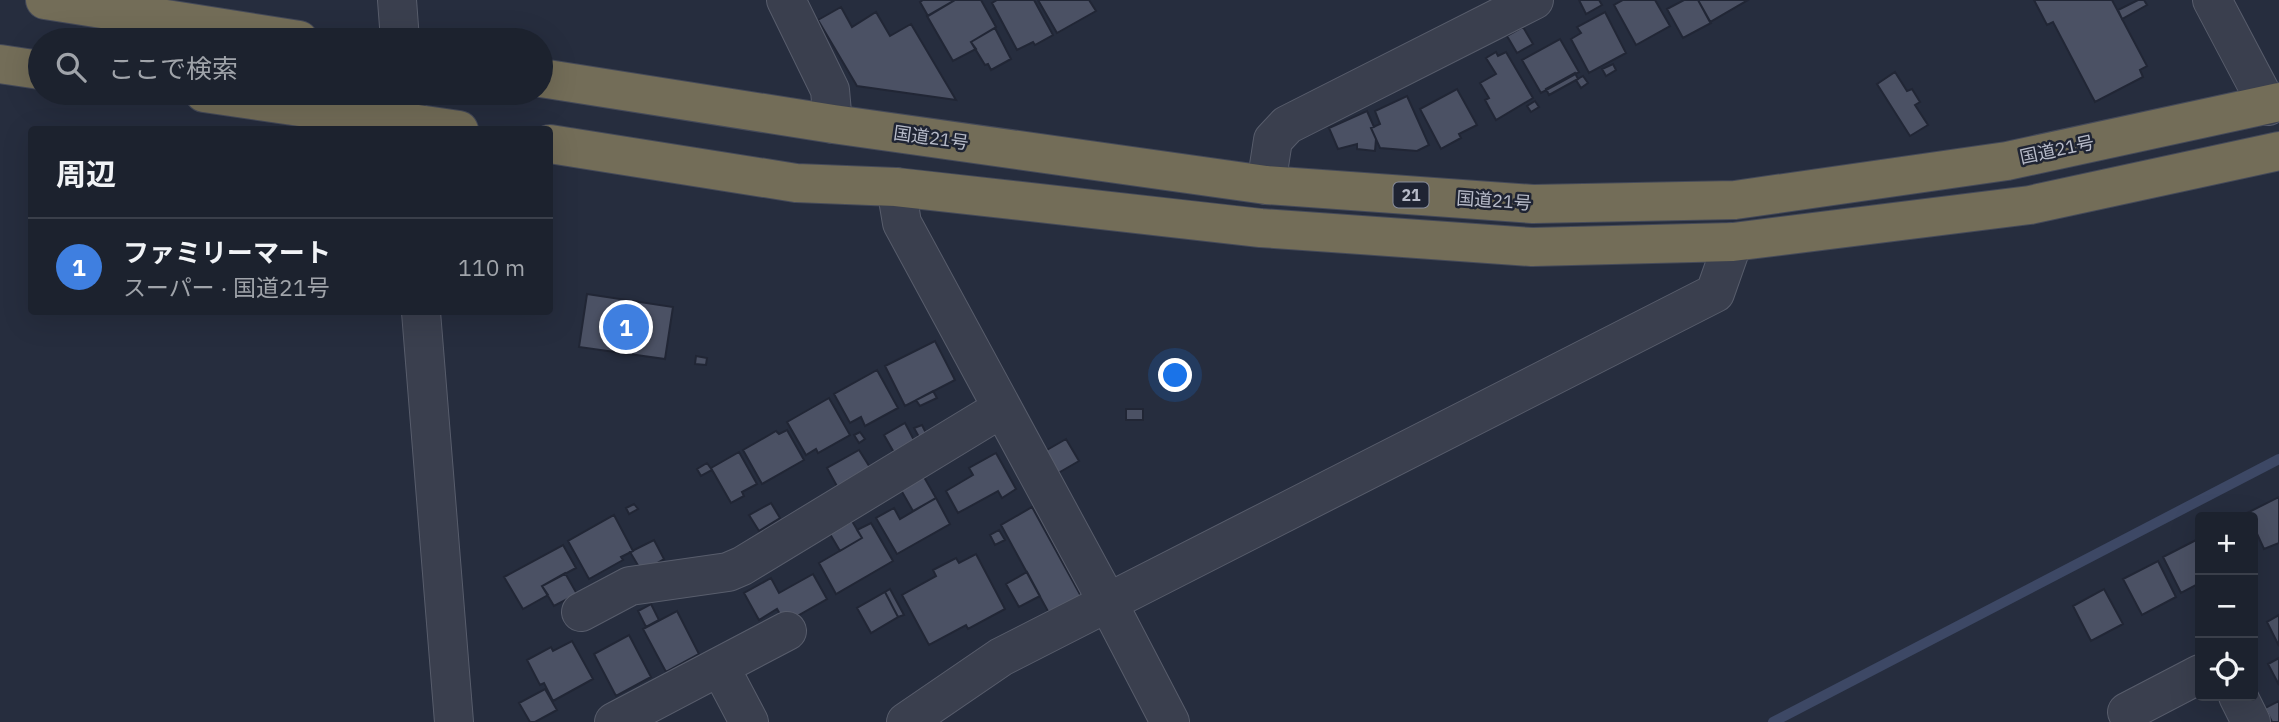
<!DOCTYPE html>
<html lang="ja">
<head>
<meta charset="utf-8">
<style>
	body { margin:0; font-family:"IBM Plex Sans","Noto Sans JP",sans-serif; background:#252a36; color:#f1f3f6 }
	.controls { position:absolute; right:21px; bottom:21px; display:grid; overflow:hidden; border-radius:7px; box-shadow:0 7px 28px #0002 }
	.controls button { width:63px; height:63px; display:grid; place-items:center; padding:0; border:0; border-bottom:2px solid #3a3f4a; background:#1c222e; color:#f1f3f6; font:35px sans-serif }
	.you { position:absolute; left:1176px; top:376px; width:24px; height:24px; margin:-18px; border:5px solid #fff; border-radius:50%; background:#1a73e8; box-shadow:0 0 0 10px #1a73e833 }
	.badge { display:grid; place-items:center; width:46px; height:46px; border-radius:50%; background:#ea580c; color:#fff; font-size:23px; font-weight:700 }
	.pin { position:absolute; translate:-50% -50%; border:4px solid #fff; box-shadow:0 2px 7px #0006 }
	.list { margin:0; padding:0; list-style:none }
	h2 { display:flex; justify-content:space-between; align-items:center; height:91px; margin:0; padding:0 28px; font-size:30px }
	h2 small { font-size:23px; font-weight:400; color:#a0a4aa }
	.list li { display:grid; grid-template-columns:46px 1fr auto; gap:21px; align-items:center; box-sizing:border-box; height:98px; padding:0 28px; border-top:2px solid #3a3f4a }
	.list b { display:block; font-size:26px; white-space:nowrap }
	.list p { margin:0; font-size:23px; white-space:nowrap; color:#a0a4aa }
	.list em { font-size:23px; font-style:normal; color:#a0a4aa }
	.icon { flex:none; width:38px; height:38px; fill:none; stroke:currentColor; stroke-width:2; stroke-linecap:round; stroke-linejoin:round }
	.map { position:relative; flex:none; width:2279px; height:722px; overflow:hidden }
	.search { position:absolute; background:#1c222e; box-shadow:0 7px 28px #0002; left:28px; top:28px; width:525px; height:77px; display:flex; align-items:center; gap:18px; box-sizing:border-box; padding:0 24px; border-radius:38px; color:#a0a4aa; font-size:26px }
	.panel { position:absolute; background:#1c222e; box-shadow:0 7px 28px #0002; left:28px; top:126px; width:525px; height:189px; border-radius:7px }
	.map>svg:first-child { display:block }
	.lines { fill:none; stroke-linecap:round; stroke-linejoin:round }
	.stream { stroke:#3d4865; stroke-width:10 }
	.building { fill:#4b5164; stroke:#212635; stroke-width:2 }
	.minor-casing { stroke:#585d6c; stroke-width:40 }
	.highway-casing { stroke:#454a59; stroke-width:40 }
	.minor { stroke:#3a3f4e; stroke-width:38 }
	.highway { stroke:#736d58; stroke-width:38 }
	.labels { text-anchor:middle; stroke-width:5; stroke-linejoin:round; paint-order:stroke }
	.shield { fill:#1f2433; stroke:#898e9c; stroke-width:2 }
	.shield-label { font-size:16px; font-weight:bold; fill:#b7bbc9 }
	.street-label { font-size:18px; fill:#b7bbc9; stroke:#1f2433 }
</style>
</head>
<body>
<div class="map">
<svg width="2279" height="722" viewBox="0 0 2279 722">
	<rect width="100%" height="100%" fill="#262d3e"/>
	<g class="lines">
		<!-- stream -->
		<path class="stream" d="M1773,722L2279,459"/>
	</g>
	<!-- building -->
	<path class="building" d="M923,0H955L928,16L920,2Z
		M955,0H981L996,27L971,42L976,49L953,61L927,16Z
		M997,0H1034L1053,35L1035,45L1033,42L1017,50L992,3Z
		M1038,0H1089L1096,11L1057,33Z
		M1579,0H1599L1602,5L1586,14Z
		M1623,0H1655L1670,26L1636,45L1614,5Z
		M1684,0H1698L1711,23L1683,38L1667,9Z
		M1698,0H1748L1710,22Z
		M2034,0H2112L2147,66L2140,70L2143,77L2095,102L2053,22L2047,25Z
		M2138,0H2144L2147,5L2122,19L2118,10Z
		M841,7L852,27L876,12L890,36L911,24L956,100L857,86L818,20Z
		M1605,12L1626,53L1589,73L1571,39L1581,33L1577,27Z
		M1523,27L1533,44L1517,53L1507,36Z
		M995,28L1011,59L991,70L988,64L985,65L971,42Z
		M1560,39L1579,72L1541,93L1522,60Z
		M1496,52L1498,56L1506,52L1533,98L1496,120L1485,100L1489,98L1480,83L1496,74L1486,58Z
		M1613,64L1616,70L1606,76L1602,69Z
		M1895,72L1907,91L1912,89L1920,102L1915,105L1928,125L1910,136L1877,84Z
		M1575,73L1578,79L1549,95L1546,89Z
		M1583,76L1588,83L1581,88L1576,80Z
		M1457,89L1477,125L1459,134L1461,138L1441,149L1420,109Z
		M1407,96L1429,145L1417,151L1380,148L1371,128L1380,124L1375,111Z
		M1535,101L1539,107L1531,112L1527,106Z
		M1367,111L1374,127L1371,128L1376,139L1375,151L1357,149V144L1338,149L1329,128Z
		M587,294L673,307L665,359L579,347Z
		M935,341L955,380L905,406L885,366Z
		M696,356L707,358L706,365L695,364Z
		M877,370L898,408L865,426L861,417L850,423L834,394Z
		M933,391L937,398L920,406L916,400Z
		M829,398L850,435L818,453L816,449L806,455L787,422Z
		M1126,409H1143V420H1126Z
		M905,423L916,444L896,456L884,435Z
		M922,425L926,433L919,437L914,428Z
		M787,430L804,460L762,484L743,450L776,431L779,434Z
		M860,432L865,439L859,443L854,435Z
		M1066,439L1079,461L1053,476L1040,454Z
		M859,450L871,469L838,488L827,468Z
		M739,452L757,484L742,492L744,496L731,503L711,468Z
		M996,453L1016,489L1002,498L998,491L958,513L946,491L973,475L969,468Z
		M707,463L712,470L701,476L697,469Z
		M924,477L936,498L913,511L901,490Z
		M2279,497V543L2264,549L2253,525V517H2249L2247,513Z
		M936,498L950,524L897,554L876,518L894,508L900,519Z
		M771,503L780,518L759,531L749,515Z
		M634,504L638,509L629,514L626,508Z
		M1032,507L1082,598L1050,615L1001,525Z
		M614,515L633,551L621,557L623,560L589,579L568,541Z
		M852,521L862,538L840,551L830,534Z
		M871,523L893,561L836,594L819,563L862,538L857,530Z
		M999,530L1005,540L995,545L990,535Z
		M2198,539L2200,544V583L2181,593L2163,557Z
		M654,540L664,559L642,572L630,552Z
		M563,545L576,568L542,586L548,595L523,609L504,577Z
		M976,554L1005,609L968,629L966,625L929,645L902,595L936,576L933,570L956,558L959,563Z
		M2158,561L2176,597L2142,615L2123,579Z
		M1027,572L1040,596L1019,607L1006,584Z
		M565,573L577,594L554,606L542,586Z
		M813,574L827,599L785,623L777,609L759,620L744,593L771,578L779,593Z
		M890,589L904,615L898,617L885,592Z
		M2104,589L2123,624L2091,641L2073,606Z
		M885,592L898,617L871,633L857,608Z
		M651,604L659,620L646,627L638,611Z
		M677,611L699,654L666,672L643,629Z
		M2279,615V646L2267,622Z
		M629,635L651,677L616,696L594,654Z
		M572,641L593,679L553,701L544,683L540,685L527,660L551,647L553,651Z
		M2279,658V685L2268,664Z
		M545,689L557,710L535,722H530L519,703Z
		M2279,701V722H2272L2265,708Z"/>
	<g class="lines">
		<defs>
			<path id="minor" d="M397,0L400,40
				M786,0L830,90L833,124
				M2212,0L2268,106
				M405,93L409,130
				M1266,185L1273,140L1287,125L1534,0
				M896,187L902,223L1108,603L1170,722
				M421,312L454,722
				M581,612L630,586L728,572L742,566L1002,408
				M720,667L749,722
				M2238,696L2251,722
				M2127,712L2200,674
				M614,722L787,631
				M906,722L1001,657L1715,293L1733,242"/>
			<path id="highway" d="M45,0L299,40
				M0,64L40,70
				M541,78L833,124L1266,185L1533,204L1735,200L2007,161L2279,102
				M204,93L459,130
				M550,144L796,183L896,187L1261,228L1532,247L1733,242L2030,205L2279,151"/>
		</defs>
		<!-- minor casing -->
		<use href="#minor" class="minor-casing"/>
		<!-- highway casing -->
		<use href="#highway" class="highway-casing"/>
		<!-- minor -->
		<use href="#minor" class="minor"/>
		<!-- highway -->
		<use href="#highway" class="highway"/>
	</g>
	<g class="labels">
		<!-- shield labels -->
		<rect class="shield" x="1393.5" y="182.5" width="35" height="25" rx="5"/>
		<g class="shield-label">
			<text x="1411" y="201">21</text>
		</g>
		<!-- street labels -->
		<g class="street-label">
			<text transform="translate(931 138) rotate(8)" y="6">国道21号</text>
			<text transform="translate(2057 150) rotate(-12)" y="6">国道21号</text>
			<text transform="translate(1494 201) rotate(4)" y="6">国道21号</text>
		</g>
	</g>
</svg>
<div class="controls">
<button>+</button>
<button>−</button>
<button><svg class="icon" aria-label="locate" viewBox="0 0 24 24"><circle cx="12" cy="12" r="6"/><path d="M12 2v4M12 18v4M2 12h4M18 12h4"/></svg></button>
</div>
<div class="you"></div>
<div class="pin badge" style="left:626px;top:327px;background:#3f7fe0">1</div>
<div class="search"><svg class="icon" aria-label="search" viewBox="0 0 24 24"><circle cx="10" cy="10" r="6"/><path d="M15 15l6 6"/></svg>ここで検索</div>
<section class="panel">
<h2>周辺<small></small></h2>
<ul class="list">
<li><span class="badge" style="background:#3f7fe0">1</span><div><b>ファミリーマート</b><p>スーパー · 国道21号</p></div><em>110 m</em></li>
</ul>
</section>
</div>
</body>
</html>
